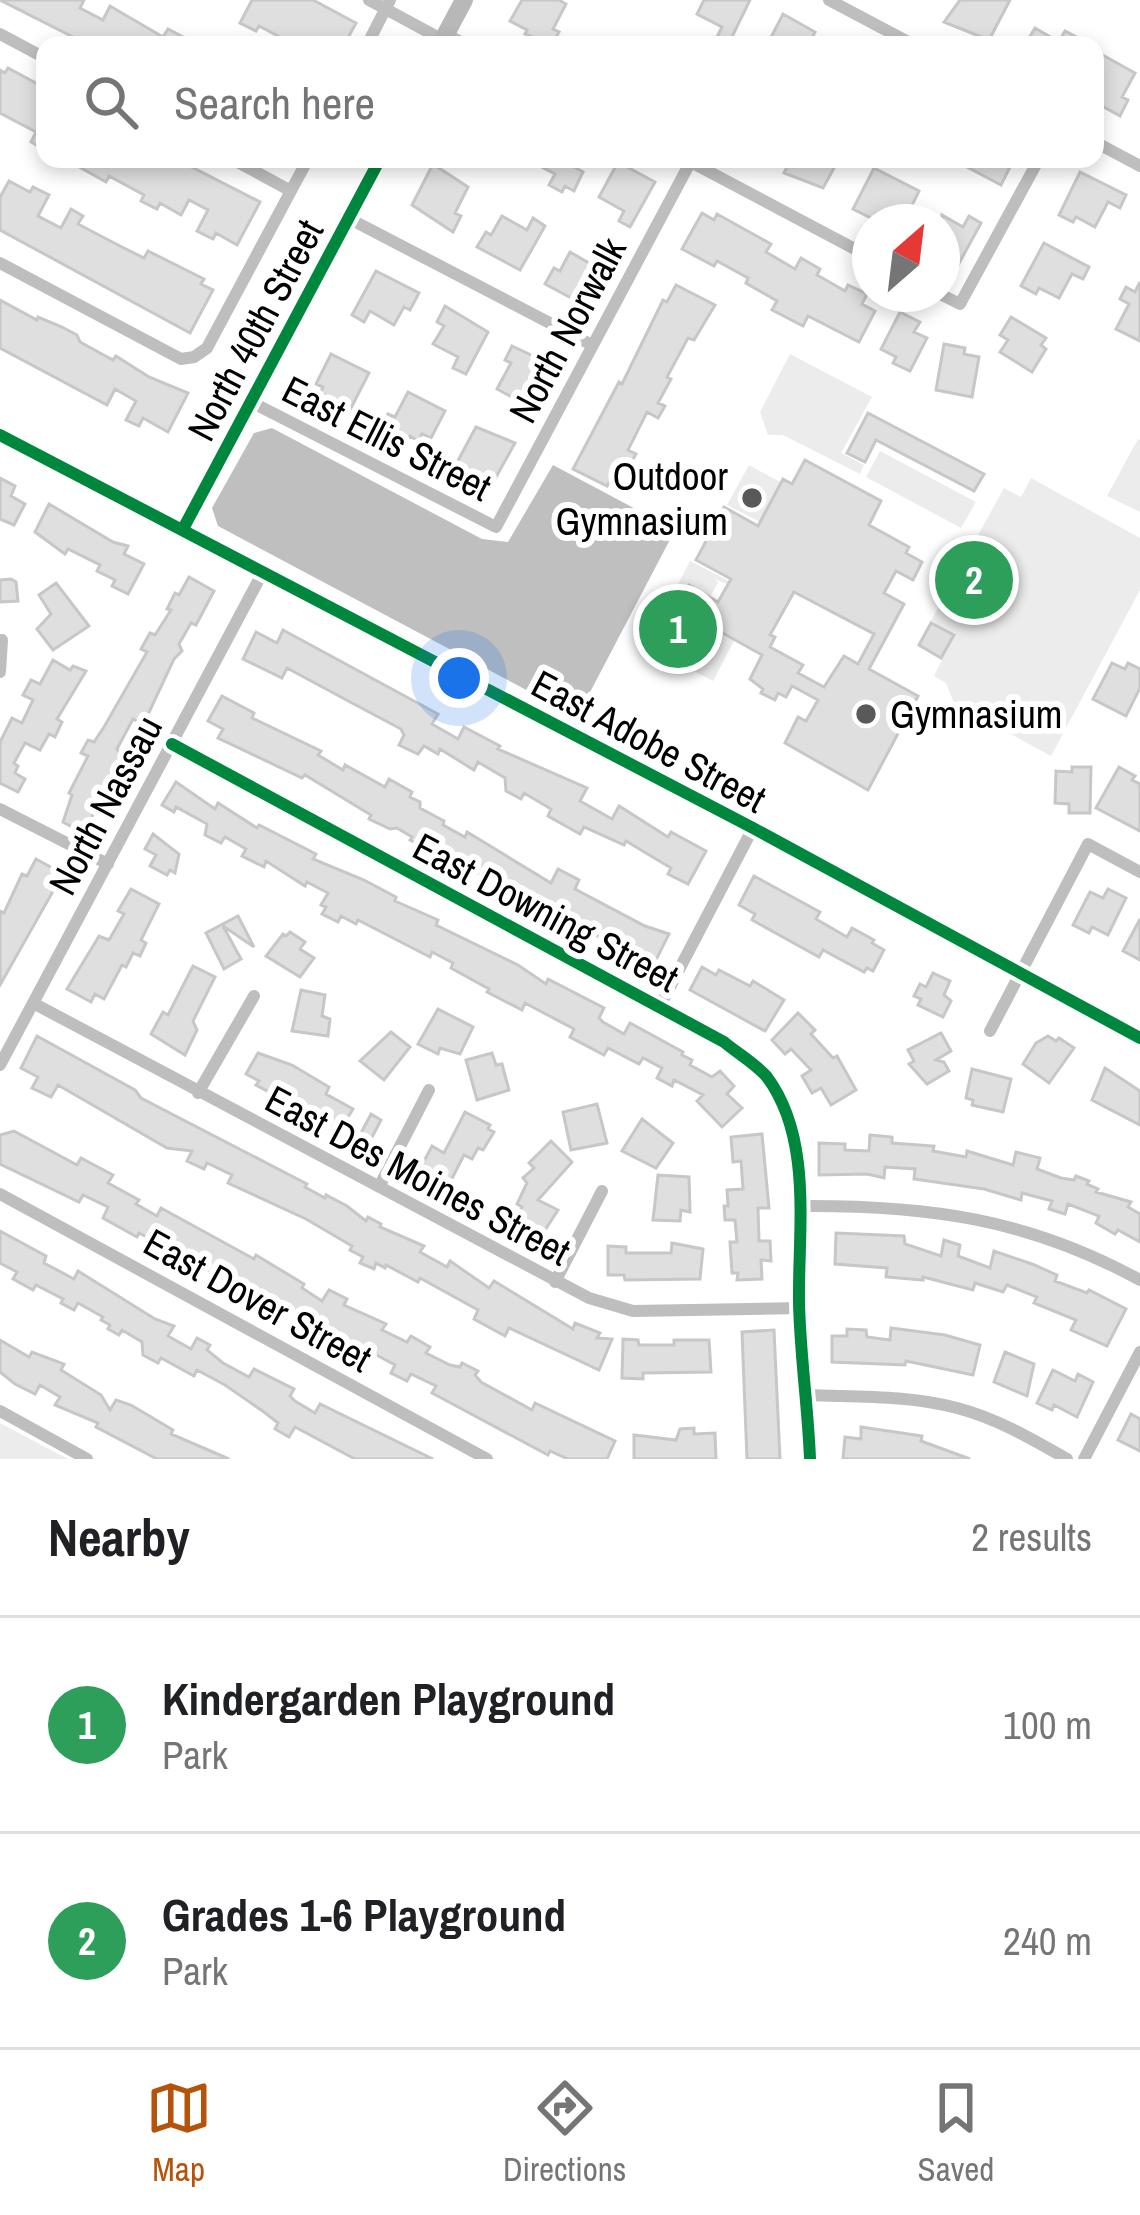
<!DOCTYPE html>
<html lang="en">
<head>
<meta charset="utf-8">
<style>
	body { margin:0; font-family:"Archivo Narrow",sans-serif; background:#f6f6f6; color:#202124 }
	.compass { position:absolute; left:852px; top:204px; width:108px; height:108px; border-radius:50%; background:#fff; box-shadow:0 6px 18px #0003; rotate:28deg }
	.you { position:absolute; left:459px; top:678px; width:42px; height:42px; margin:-30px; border:9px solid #fff; border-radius:50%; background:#1a73e8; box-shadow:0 0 0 18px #1a73e833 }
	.badge { display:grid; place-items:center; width:78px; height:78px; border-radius:50%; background:#b45309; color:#fff; font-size:39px; font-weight:700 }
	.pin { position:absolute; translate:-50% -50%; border:6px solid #fff; box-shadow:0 3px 12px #0006 }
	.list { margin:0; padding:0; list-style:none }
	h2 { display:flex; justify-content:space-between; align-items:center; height:156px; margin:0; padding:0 48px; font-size:51px }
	h2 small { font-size:39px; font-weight:400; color:#757577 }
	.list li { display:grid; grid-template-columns:78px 1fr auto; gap:36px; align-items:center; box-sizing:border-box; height:216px; padding:0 48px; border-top:3px solid #e0e0e0 }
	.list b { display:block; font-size:45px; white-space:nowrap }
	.list p { margin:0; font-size:39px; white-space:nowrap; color:#757577 }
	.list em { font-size:39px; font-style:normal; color:#757577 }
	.icon { flex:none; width:66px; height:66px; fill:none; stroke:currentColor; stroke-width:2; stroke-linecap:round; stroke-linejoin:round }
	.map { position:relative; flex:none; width:1140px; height:1459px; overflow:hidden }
	.search { position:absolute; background:#fff; box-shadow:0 6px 18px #0003; left:36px; right:36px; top:36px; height:132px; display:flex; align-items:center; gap:30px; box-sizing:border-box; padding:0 42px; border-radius:24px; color:#757577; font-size:45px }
	.sheet { height:588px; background:#fff }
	nav { display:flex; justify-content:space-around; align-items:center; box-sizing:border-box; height:168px; border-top:3px solid #e0e0e0; background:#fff; font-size:33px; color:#757577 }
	nav a { display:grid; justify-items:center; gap:6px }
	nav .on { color:#b45309 }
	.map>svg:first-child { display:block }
	.green { fill:#ececec }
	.water { fill:#bfbfbf }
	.building { fill:#dfdfdf; stroke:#c7c7c7; stroke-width:3; fill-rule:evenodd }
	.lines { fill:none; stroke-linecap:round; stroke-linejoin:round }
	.street { stroke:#bebebe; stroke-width:12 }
	.secondary { stroke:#b8b8b8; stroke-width:18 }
	.cycleway-casing { stroke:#fff; stroke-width:20 }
	.cycleway { stroke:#00873e; stroke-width:12 }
	.poi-dot { fill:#595959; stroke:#fff; stroke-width:4.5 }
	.labels { text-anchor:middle; stroke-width:12; stroke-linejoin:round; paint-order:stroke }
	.street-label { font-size:39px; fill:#000; stroke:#fff }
	.poi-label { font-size:39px; fill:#000; stroke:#fff; text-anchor:end }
</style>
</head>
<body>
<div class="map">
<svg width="1140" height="1459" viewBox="0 0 1140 1459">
	<rect width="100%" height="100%" fill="#fff"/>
	<!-- green -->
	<path class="green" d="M790,354L872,397L841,453L864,465L860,474L783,435H768L760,412Z
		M1138,439L1140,440V512L1107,496Z
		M880,451L976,502L961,528L866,477Z
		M749,465L782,483L760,522L727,505Z
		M1031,478L1140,538V590L1051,756L954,703L946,683L934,676L942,660L917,646L1004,488L1021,497Z
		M690,561L729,581L728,585L715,579L718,583L709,598L735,639L713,681L646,646Z
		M0,1423L68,1459H0Z"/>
	<!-- water -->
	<path class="water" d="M272,428L482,539L508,542L553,465L675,530L577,717L218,526L212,508L254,433Z"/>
	<!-- building -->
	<path class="building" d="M0,0H84L80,8L103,20L110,6L163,37L168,29L183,37L179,45H89Z
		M252,0H313L356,23L344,45H295L259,26L256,31L240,23Z
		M522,0H559L566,4L553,29L559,32L552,45L525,34L527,30L510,21Z
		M704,0H750L729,43L717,37L722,27L697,14Z
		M960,0H1010L989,40L944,22Z
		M783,14L815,32L813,36L831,45H767Z
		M1035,28L1059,42L1065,31L1092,45H1025Z
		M1099,53L1135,73L1122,97L1128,100L1120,116L1095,102V60Z
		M8,68L45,88V150L31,142L36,132L0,113V70L5,73Z
		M65,159H176L260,202L237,245L216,233L213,239L197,231L208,210L189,200L181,215L160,203L157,209L141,201L144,195L109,176L106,182Z
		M526,159H578L574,167L583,172L574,191L565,186L562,192L549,185L555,174Z
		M791,159H839L823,188L784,173Z
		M952,159H1014L1001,185Z
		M618,162L655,182L630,227L619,221L624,211L599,197Z
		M433,164L468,187L455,213L461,216L453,232L412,205Z
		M874,168L919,191L904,222H891L876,214L873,219L853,209Z
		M1080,172L1126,195L1120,208L1108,202L1095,227L1076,217L1073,222L1059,215Z
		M9,181L30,192L33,187L49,195L38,216L61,228L71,209L83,216L78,224L118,245L144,258L148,251L204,279L201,284L213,290L190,333L0,230V197Z
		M702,213L714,220L717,214L771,244L766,252L795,269L801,258L820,269L817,275L845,291L848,285L867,294L862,304L875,311L859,342L808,316L803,326L772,310L777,301L746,283L748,278L717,261L714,266L682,249Z
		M942,215L963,227L969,216L981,223L957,267L942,259Z
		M502,216L527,230L533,218L545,226L520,270L477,247L486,232L491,235Z
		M1044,243L1089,267L1083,279L1072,274L1059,298L1039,288L1036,294L1021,286Z
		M570,252L594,266L600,255L613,261L588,307L545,284L554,268L560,271Z
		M376,271L419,293L410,310L404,307L394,325L370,311L364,322L352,315Z
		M1140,282V341L1116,329L1129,304L1120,299L1126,287L1135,292Z
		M676,285L715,305L694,340L688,338L667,377L671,379L658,403L665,406L658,418L647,412L628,450L636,454L630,465L621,460L607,486L573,469L619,382L622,384L663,300L667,302Z
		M0,300L37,320L38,317L62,327L77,335L80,342L113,360L116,356L149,377L188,393L168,432L143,418L139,426L126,420L136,401L115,389L107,405L0,348Z
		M445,306L488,332L466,374L453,368L458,357L433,344L444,326L437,322Z
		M900,312L920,322L914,332L927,338L910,371L893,363L896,357L881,349Z
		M1011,317L1046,338L1041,345L1046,349L1032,372L1000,352L1008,340L1000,335Z
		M944,344L965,348L964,354L979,357L972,397L936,390Z
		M512,346L531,355L536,359L533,364L550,379L541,395L547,398L539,412L497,389L511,363L505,360Z
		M331,354L369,373L349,412L328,402L330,398L320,393L323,387L316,384Z
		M408,392L445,411L431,438L422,434L418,441L410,436L406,442L380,429L388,414L395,417Z
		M868,413L984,474L974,491L876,440L865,462L847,453Z
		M476,427L515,443L495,479L489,476L486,481L475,475L473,479L454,468Z
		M805,460L881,501L869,525L909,547L906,553L922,562L913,580L896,571L884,593L904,604L869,669L918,696L868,790L785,743L798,717L806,721L818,700L792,686L786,697L778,693L775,700L761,693L763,689L750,679L762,655L696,618L684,641L661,629L689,585L718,602L731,579L696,560L724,507L758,526L783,479L792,484ZM794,592L874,634L858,664L844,656L824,687L798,673L803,665L770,647L775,637L770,635Z
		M0,478L15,486L11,496L25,504L14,525L0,519Z
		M49,504L113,542L128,546L124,554L144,564L128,594L112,586L115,580L97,571L100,565L68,549L65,554L35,532Z
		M969,563L990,575L979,596L957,585Z
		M189,577L214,591L196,625L191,623L179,644L182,651L174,659L143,725L133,719L117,749L123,759L83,833L63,822L72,795L69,793L88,756L81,753L88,740L94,742L104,727L147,652L141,649L150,633L155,635L171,610L167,609L175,593L179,595Z
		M11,579L16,582L18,601L0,602V580Z
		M56,583L89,626L53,650L37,629L51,614L39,595Z
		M931,623L954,635L941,658L919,645Z
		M283,630L438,714L432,724L458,739L464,727L500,746L498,749L587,788L580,801L612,819L619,806L668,837L671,832L706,851L688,884L668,874L671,868L626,841L624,845L584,827L580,834L548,816L551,809L524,793L521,799L506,791L505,778L478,762L474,770L440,749L438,754L424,746L418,754L399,745L404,735L401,729L352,703L287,668L282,678L243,659L256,632L277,643Z
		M53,660L70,670L73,666L86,671L57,719L62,722L55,737L49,734L40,750L25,743L14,763L18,766L15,773L25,779L18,792L0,783V742L12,718L22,723L33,700L23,695L31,680L40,684Z
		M1112,663L1125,669L1128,663L1140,669V688L1126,716L1093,699Z
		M222,696L254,713L252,718L321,751L318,755L343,770L345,765L385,787L389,779L412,792L410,797L420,802V808L444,821L443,825L465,837L467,832L551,883L558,869L579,880L575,889L645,926L669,934L655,962L640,954L638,958L571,922L566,923L467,867L452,863L454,859L434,848L432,852L410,840L412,837L397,828L390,829L369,819L371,815L305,775L302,778L218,738L223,729L208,721Z
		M1072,767H1091L1090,813H1069V804L1055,803L1056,771L1072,772Z
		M1119,767L1135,776L1132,780L1140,784V831L1096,808Z
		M176,782L215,809L218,803L257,828L259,825L316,854L313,859L364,880L396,897L395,901L438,920L436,925L518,965L546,984L548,979L604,1008L599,1018L603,1022L624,1034L630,1023L683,1052L682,1055L692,1060L690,1065L712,1077L720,1071L734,1086L727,1094L742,1108L722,1127L697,1101L703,1095L674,1080L672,1086L657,1078L662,1068L643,1058L639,1064L608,1048L604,1055L570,1037L574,1029L525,1003L522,1010L487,992L489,989L451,968L453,963L432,952L430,957L358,920L356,924L341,916L338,922L322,914L326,907L321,905L328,893L307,882L305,886L266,861L264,867L242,856L246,849L225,837L221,843L205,835L207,824L176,807L174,812L162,805Z
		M153,834L179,854L175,873L170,870L167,875L150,866L156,855L145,849Z
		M36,859L58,871L52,883L56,886L0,985V911L4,913L22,874L27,876Z
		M754,876L820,912L816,919L847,937L852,928L874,940L872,943L884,950L873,971L867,968L864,972L823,950L819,957L752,920L755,914L739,905Z
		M131,889L159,904L141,940L146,943L140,956L133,953L126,967L122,965L104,999L95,994L91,1002L67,989L99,936L109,940L124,914L118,911Z
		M1108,889L1126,898L1108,935L1092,927L1089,933L1073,925L1090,892L1103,898Z
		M238,916L254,947L223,926L241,959L224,969L206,933Z
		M1140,919V960L1123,951Z
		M290,932L305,942L300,949L314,958L300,977L266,956L283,934L286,936Z
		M193,966L215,977L193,1021L197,1030L185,1055L151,1034L163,1012L168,1015Z
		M702,967L716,975L719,970L750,986L753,981L784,1000L765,1031L690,990Z
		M933,973L950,981L944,995L951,1001L943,1017L918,1005L921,999L914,996L920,984L926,987Z
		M301,990L325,995L322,1016L330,1019L328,1036L292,1031Z
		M438,1009L473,1027L460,1054L440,1048L438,1054L418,1044Z
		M798,1013L815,1030L811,1034L833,1058L837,1056L856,1090L831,1105L821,1088L812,1093L802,1076L811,1070L791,1049L785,1054L772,1040Z
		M391,1032L410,1047L384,1080L360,1061Z
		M941,1033L951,1051L936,1060L944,1062L949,1071L927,1084L909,1064L914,1061L908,1050Z
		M37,1036L135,1090L141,1098L307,1184L305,1187L325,1198L326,1195L347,1206L366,1221L368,1217L381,1224L380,1227L424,1246L420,1252L447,1267L450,1261L489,1288L494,1281L573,1329L575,1323L600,1333L597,1338L612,1339L599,1370L509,1328L505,1336L474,1319L478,1310L420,1278L418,1282L386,1265L385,1268L376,1263L374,1269L360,1263L363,1257L350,1250L352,1246L306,1219L228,1183L232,1175L207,1163L204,1169L187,1161L192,1151L167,1148L58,1085L51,1097L32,1088L38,1077L21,1068Z
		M1048,1036L1056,1041L1059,1038L1074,1048L1049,1083L1023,1064L1036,1043Z
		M258,1053L292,1065L329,1087L326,1094L353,1109L340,1130L256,1085L259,1081L246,1074Z
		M492,1053L496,1065L502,1064L509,1090L477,1100L466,1060Z
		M1105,1068L1140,1091V1125L1092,1100Z
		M972,1069L1011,1079L1003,1112L972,1105L973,1100L966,1098Z
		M597,1104L607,1143L571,1150L563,1112Z
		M465,1112L490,1125L488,1129L494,1132L483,1150L478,1148L472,1159L464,1155L443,1196L414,1180L432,1146L444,1153Z
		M371,1114L381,1120L370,1141L360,1135Z
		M642,1119L673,1143L656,1168L622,1151Z
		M14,1131L77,1165L81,1158L113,1175L108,1183L139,1200L136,1204L157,1216L161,1208L254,1259L256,1255L304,1284L302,1288L322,1301L329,1290L347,1299L344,1305L386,1324L382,1330L407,1342L411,1336L430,1347L426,1353L450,1365L460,1367L462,1363L478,1371L475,1375L481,1382L532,1410L535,1403L615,1441L607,1459H568L550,1451L548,1455L432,1393L436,1386L411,1374L407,1381L391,1373L395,1365L369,1351L366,1358L310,1323L268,1304L271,1298L251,1288L249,1292L139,1233L137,1237L103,1218L108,1207L83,1195L79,1202L0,1164V1135Z
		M762,1134L769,1208H758L759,1241H770L771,1261L761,1260L762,1279L737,1280L738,1273H732L730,1242H737L735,1220H725L724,1206H728L727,1190L743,1189L741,1161L733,1162L731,1137Z
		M870,1135L892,1137V1143L934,1146L933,1151L966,1157L967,1151L1013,1165L1016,1152L1040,1158L1037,1169L1061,1178L1074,1180L1076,1176L1089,1181L1087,1184L1098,1189L1096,1192L1131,1202L1128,1207L1140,1214V1242L1118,1230L1115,1234L1096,1223L1099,1216L1068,1204L1065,1214L1049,1209L1052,1201L1022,1193L1021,1200L984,1189L914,1179L915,1169L885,1167L884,1178L867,1174L819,1175V1143L845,1144V1150L869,1151Z
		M551,1141L572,1162L538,1200L558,1210L536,1244L510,1230L522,1207L517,1204L527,1183L523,1178L534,1168L529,1163Z
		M658,1175L689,1177L690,1212L681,1210L680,1221L653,1220Z
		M0,1231L46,1256L44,1263L74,1279L78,1271L155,1319L174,1326L168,1336L191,1349L197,1338L210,1345L207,1350L223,1363L249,1377L254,1369L294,1389L290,1396L295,1401L315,1413L320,1404L433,1459H355L295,1427L289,1437L275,1429L278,1423L264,1412L225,1385L197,1370L194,1376L161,1358L158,1363L143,1355L142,1342L122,1330L119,1335L108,1329L110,1325L101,1320L103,1317L78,1303L74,1310L61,1303L63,1299L36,1285L33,1290L13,1279L17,1272L0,1263Z
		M836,1233L904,1236L905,1244L941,1256L944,1240L960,1245L958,1256L990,1268L994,1251L1032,1264L1057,1275L1055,1281L1087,1293L1089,1290L1126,1309L1107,1346L1071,1330L1076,1320L1034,1303L1037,1297L1007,1285L1003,1292L975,1283L973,1290L923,1277V1280L886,1277L887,1268L835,1264Z
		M672,1243L703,1249L700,1279L625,1280L624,1275H608V1246L626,1247V1253H671Z
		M891,1328L945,1335L980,1345L973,1375L906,1361L905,1365L832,1362V1336H847V1329L866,1330L867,1337L890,1340Z
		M774,1330L780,1459H747L742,1332Z
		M623,1339L638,1340L639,1345H674V1340H709L711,1372L643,1373V1379L622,1378Z
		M0,1340L29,1357L32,1352L64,1364L61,1370L101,1395L110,1410L116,1400L131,1405L173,1430L171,1434L229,1459H157L96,1427L98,1423L55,1405L60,1397L40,1385L35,1394L15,1384L0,1372Z
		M1005,1352L1034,1364L1027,1396L994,1382Z
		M1053,1370L1075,1381L1078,1374L1093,1382L1077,1417L1054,1405L1052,1410L1037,1403Z
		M1131,1414L1140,1419V1451L1118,1440Z
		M861,1427L922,1436L921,1441L970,1459H843L845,1437L861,1439Z
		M694,1428V1434L715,1433L716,1459H634V1435L676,1440L680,1429Z"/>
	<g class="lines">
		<!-- street -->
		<path class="street" d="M369,0L443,40
			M829,0L914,45
			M0,34L45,58
			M446,34L466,45
			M367,45L390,0
			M1095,142L1140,166
			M232,159L291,191
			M687,160L870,257
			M348,218L592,345
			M0,263L181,359L194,357L207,348L308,159
			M940,294L960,304L1039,159
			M251,402L496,527L691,161
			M0,672L2,640
			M172,744L724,1042C737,1053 756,1064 767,1077C813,1139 798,1230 799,1302C800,1354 808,1407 810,1459
			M0,809L108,864
			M33,1003L589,1298L633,1311L799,1308
			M659,1008L753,828
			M990,1031L1088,844L1140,872
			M0,1065L263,572
			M198,1093L254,996
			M379,1187L429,1090
			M0,1194L487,1459
			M799,1206C926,1205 1027,1218 1140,1280
			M555,1282L602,1191
			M808,1395C858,1397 909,1395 957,1408C996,1418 1032,1439 1067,1459
			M0,1411L87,1459
			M1084,1459L1140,1352"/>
		<!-- secondary -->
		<path class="secondary" d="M440,45L464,0
			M0,435L753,828L1140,1038
			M183,529L380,159"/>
		<defs>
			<path id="cycleway" d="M0,435L753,828L1140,1038
				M183,529L380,159
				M172,744L724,1042C737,1053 756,1064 767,1077C813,1139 798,1230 799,1302C800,1354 808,1407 810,1459"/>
		</defs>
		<!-- cycleway casing -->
		<use href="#cycleway" class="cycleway-casing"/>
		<!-- cycleway -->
		<use href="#cycleway" class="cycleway"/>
	</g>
	<!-- markers -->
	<g class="poi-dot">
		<circle cx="752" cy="498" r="12"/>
		<circle cx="866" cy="714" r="12"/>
	</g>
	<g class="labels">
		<!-- street labels -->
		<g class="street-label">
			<text transform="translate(255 330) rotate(-62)" y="14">North 40th Street</text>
			<text transform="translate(567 330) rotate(-62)" y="14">North Norwalk</text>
			<text transform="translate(387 438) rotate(27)" y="14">East Ellis Street</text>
			<text transform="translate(649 741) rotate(28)" y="14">East Adobe Street</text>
			<text transform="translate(105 805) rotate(-62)" y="14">North Nassau</text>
			<text transform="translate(546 912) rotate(28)" y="14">East Downing Street</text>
			<text transform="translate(418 1175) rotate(28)" y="14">East Des Moines Street</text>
			<text transform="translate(258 1300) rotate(29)" y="14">East Dover Street</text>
		</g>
		<!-- poi labels -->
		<g class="poi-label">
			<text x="728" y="490">Outdoor<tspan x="728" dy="45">Gymnasium</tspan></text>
			<text x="890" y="728" text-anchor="start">Gymnasium</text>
		</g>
	</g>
</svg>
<svg class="compass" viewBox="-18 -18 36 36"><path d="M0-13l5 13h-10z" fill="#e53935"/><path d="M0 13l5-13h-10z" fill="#757577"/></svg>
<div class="you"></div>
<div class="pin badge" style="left:678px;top:629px;background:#2e9e5b">1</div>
<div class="pin badge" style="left:974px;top:580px;background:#2e9e5b">2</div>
<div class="search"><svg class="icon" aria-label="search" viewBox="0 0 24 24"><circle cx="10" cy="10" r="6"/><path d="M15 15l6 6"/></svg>Search here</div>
</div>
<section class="sheet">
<h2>Nearby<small>2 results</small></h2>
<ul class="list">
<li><span class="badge" style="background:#2e9e5b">1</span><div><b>Kindergarden Playground</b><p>Park</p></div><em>100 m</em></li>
<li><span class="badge" style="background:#2e9e5b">2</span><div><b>Grades 1-6 Playground</b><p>Park</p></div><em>240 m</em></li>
</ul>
</section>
<nav>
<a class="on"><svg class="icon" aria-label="map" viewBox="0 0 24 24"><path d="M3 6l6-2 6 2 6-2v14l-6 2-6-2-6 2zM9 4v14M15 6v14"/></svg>Map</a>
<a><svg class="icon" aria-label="directions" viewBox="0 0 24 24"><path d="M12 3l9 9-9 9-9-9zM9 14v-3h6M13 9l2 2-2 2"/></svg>Directions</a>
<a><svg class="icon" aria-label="saved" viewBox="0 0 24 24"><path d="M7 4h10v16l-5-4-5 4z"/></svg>Saved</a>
</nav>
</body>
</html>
